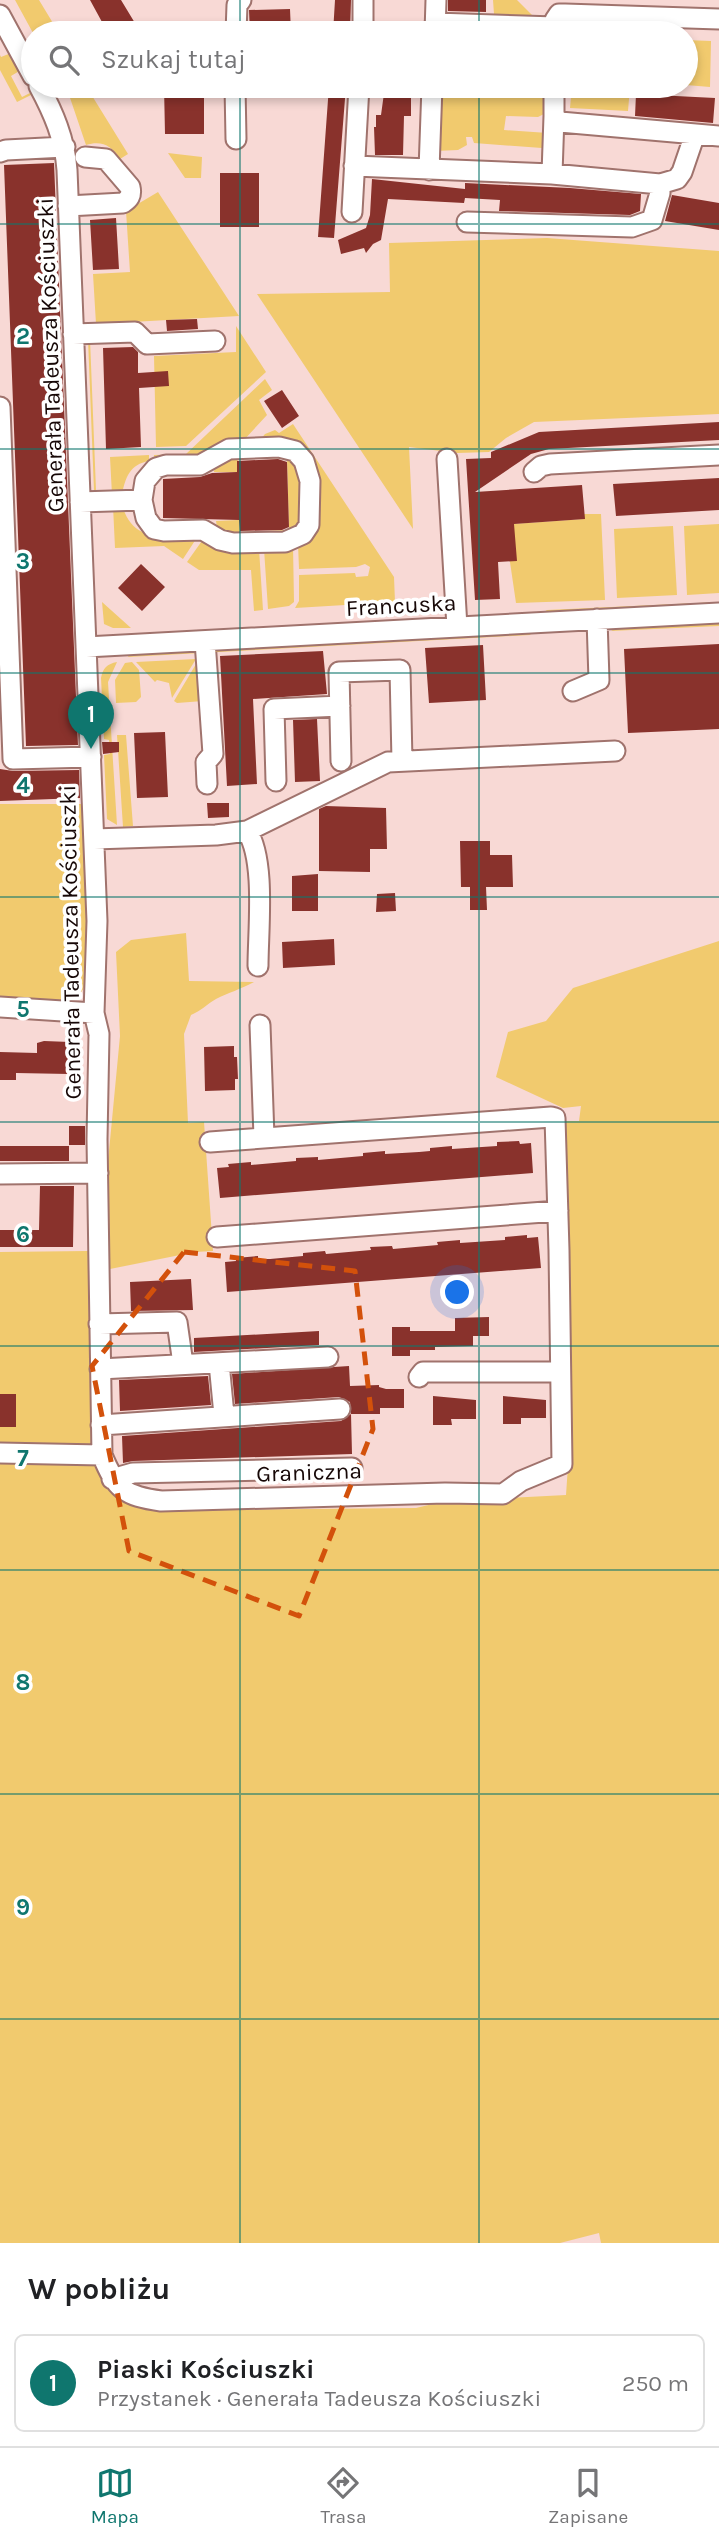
<!DOCTYPE html>
<html lang="pl">
<head>
<meta charset="utf-8">
<style>
	body { margin:0; font-family:Karla,sans-serif; background:#f2f2f2; color:#202124 }
	.you { position:absolute; left:458px; top:1293px; width:24px; height:24px; margin:-18px; border:5px solid #fff; border-radius:50%; background:#1a73e8; box-shadow:0 0 0 10px #1a73e833 }
	.badge { display:grid; place-items:center; width:46px; height:46px; border-radius:50%; background:#0f766e; color:#fff; font-size:23px; font-weight:700 }
	.pin { position:absolute; translate:-50% -58px; filter:drop-shadow(0 2px 4px #0008) }
	.pin::after { content:''; position:absolute; top:37px; width:24px; height:21px; background:inherit; clip-path:polygon(0 0,100% 0,50% 100%) }
	.list { margin:0; padding:0; list-style:none }
	h2 { display:flex; justify-content:space-between; align-items:center; height:91px; margin:0; padding:0 28px; font-size:30px }
	h2 small { font-size:23px; font-weight:400; color:#757577 }
	.list li { display:grid; grid-template-columns:46px 1fr auto; gap:21px; align-items:center; box-sizing:border-box; height:98px; margin:0 14px 14px; padding:0 14px; border:2px solid #e0e0e0; border-radius:10px }
	.list b { display:block; font-size:26px; white-space:nowrap }
	.list p { margin:0; font-size:23px; white-space:nowrap; color:#757577 }
	.list em { font-size:23px; font-style:normal; color:#757577 }
	.icon { flex:none; width:38px; height:38px; fill:none; stroke:currentColor; stroke-width:2; stroke-linecap:round; stroke-linejoin:round }
	.map { position:relative; flex:none; width:719px; height:2243px; overflow:hidden }
	.search { position:absolute; background:#fff; box-shadow:0 4px 10px #0003; left:21px; right:21px; top:21px; height:77px; display:flex; align-items:center; gap:18px; box-sizing:border-box; padding:0 24px; border-radius:38px; color:#757577; font-size:26px }
	.sheet { height:203px; background:#fff }
	nav { display:flex; justify-content:space-around; align-items:center; box-sizing:border-box; height:98px; border-top:2px solid #e0e0e0; background:#fff; font-size:19px; color:#757577 }
	nav a { display:grid; justify-items:center; gap:4px }
	nav .on { color:#0f766e }
	.map>svg:first-child { display:block }
	.green { fill:#f1ca6e }
	.building { fill:#89322c }
	.lines { fill:none; stroke-linecap:round; stroke-linejoin:round }
	.minor-casing { stroke:#a0736d; stroke-width:23 }
	.minor { stroke:#fff; stroke-width:19 }
	.marked { fill:none; stroke:#d3510b; stroke-width:5; stroke-dasharray:14 9; stroke-linejoin:round }
	.grid { fill:none; stroke:#0f766e; stroke-width:2; stroke-opacity:0.55 }
	.labels { text-anchor:middle; stroke-width:7; stroke-linejoin:round; paint-order:stroke }
	.street-label { font-size:23px; fill:#160706; stroke:#fff }
	.grid-label { font-size:23px; text-anchor:middle; font-weight:bold; fill:#0f766e; stroke:#fff; stroke-width:7; stroke-linejoin:round; paint-order:stroke }
</style>
</head>
<body>
<div class="map">
<svg width="719" height="2243" viewBox="0 0 719 2243">
	<rect width="100%" height="100%" fill="#f8d9d5"/>
	<!-- green -->
	<path class="green" d="M15,0H39L59,33H33Z
		M493,0H517L535,18L497,16L494,14Z
		M686,40L711,41L710,87L686,85Z
		M11,53L21,70L11,76L22,97L32,92L33,94L17,102L0,70V55L1,57Z
		M66,86H86L128,154L120,159C112,146 102,140 86,145Z
		M438,86H544L543,109L546,110V113L538,117L506,116L504,130L548,133L547,158L541,160L542,148L474,143L472,137H466L467,145L458,150L435,151Z
		M572,86L630,87L628,111L570,108Z
		M168,153L202,157L201,178H185Z
		M158,192L239,316L96,324L93,274L130,272L126,211Z
		M547,238L719,251V414L534,422L506,438L489,452L457,453L409,447L413,529L257,294L390,292L389,243Z
		M236,326L266,372L186,446L156,447L154,356L236,352Z
		M88,339H90L96,490L94,491Z
		M265,379L272,390L259,400L267,415L243,441L197,459L154,460V455L186,454Z
		M293,424L394,577L395,602L295,608L299,601V575L355,573L356,577L368,576L370,567L365,564L356,567L299,569L298,544L313,468L260,440L265,434L275,430L279,433Z
		M287,452L301,469L302,523L293,534L231,537L217,527L216,521L239,520L240,532L289,530L287,458L238,459L237,472H214L215,463L220,457Z
		M149,455V461C130,464 125,478 122,495H112L110,457Z
		M122,505C134,545 165,535 198,536L183,559L164,546L115,548L113,506Z
		M584,514H601L605,600L516,603L506,535L513,524L584,519Z
		M719,524V593L687,595L684,526Z
		M673,526L677,595L617,598L614,529Z
		M204,538L259,549L263,610L254,611L251,570H199L187,562Z
		M293,545L294,602L289,606L268,609L264,549Z
		M102,602L131,628H113L104,624Z
		M719,602V606L541,614L547,610Z
		M719,622V626L611,631L618,627Z
		M532,632L530,635L128,657L130,653Z
		M196,659L172,698L169,683L157,680L155,682L136,662Z
		M199,659L203,701L177,703L174,701Z
		M117,662L108,682L117,825L107,819L104,755L110,754L109,740L104,739L101,678C103,668 107,664 117,662Z
		M132,662L139,670L141,697L136,702L116,703L115,680L125,663Z
		M117,735H126L133,826L123,827Z
		M0,804H89L91,965C88,975 86,989 78,996C64,1008 19,1000 0,998Z
		M186,933L189,981L254,982C241,989 228,993 216,999C207,1004 201,1011 191,1015L184,1034L188,1123L204,1122L213,1251L195,1252L110,1269L107,1172L120,1036L116,952L131,940Z
		M719,941V2243H601L599,2233L560,2243H0V1252L88,1251L91,1451L102,1480L123,1495L186,1510L416,1508L445,1501L566,1495L568,1466L565,1121H579L581,1106L563,1108L496,1077L508,1032L546,1021L573,988Z"/>
	<!-- building -->
	<path class="building" d="M90,0H121L141,33H108Z
		M335,0H351L350,33H333Z
		M448,0H486V12L448,11Z
		M290,9L291,33H250L249,10Z
		M164,86H204V134H165Z
		M329,86H346L334,238L318,237Z
		M385,86H411V116H404L403,155H375L374,127H376V115H381Z
		M636,94L715,98L713,123L635,116Z
		M54,163L78,745L26,746L4,165Z
		M220,173H259V227H220Z
		M372,179L465,189V183L570,188L641,194L640,211L630,215L499,211L500,200L465,198L464,203L388,199L381,240L373,244L366,253L364,248L341,254L338,240L366,228L370,215Z
		M672,195L719,203V230L665,221Z
		M116,218L119,269L93,270L90,220Z
		M197,319L198,329L167,331L166,320Z
		M133,347L138,352V373L168,371L169,386L139,388L141,447L106,449L103,348Z
		M282,390L299,416L282,428L264,401Z
		M719,422V440L549,449L531,454L475,492L582,485L585,519L514,524L517,561L498,562L500,599L475,600L466,459L491,458V452L539,432Z
		M278,459L287,462L289,527L282,530L240,531L239,520L163,518V479L200,477L212,473L237,472V461Z
		M719,478V510L616,516L613,484Z
		M141,564L165,587L142,611L118,588Z
		M719,644V729L628,733L624,649Z
		M483,645L486,700L429,703L425,648Z
		M323,651L327,694L253,699L257,784L227,786L220,656Z
		M317,719L320,781L295,782L293,720Z
		M165,732L168,797L137,798L134,733Z
		M102,742H119V752L103,754Z
		M0,769L13,771L79,770L80,798L0,801Z
		M207,803H229V817L208,818Z
		M326,806L386,808L387,849H370V872L319,871V809Z
		M460,841H490V855H512L513,887H486L487,910H470V887H461Z
		M318,874V911H292V876Z
		M395,893L396,911L376,912L377,894Z
		M334,939L335,965L283,968L282,942Z
		M44,1041L70,1042L69,1074L16,1073V1080H0V1052L37,1053V1043Z
		M234,1046V1057H237L238,1079H235V1090L205,1091L204,1047Z
		M69,1126H85V1145H69Z
		M519,1141L520,1144L531,1143L533,1173L220,1198L217,1168L229,1167L228,1164L251,1162V1165L296,1161V1158L318,1157V1160L363,1156V1153L385,1151V1154L419,1152L430,1151V1148L452,1146V1149L497,1146V1142Z
		M0,1146H69V1161H0Z
		M40,1186H74L73,1247H0V1230H39Z
		M527,1235V1238L538,1237L541,1268L227,1292L225,1262L236,1261V1258L258,1256V1259H270L303,1256V1253L325,1251L326,1254L371,1250L370,1247L392,1246L393,1249L438,1245L437,1242L460,1240V1243L505,1240V1237Z
		M191,1279L193,1310L131,1311L130,1282Z
		M489,1317V1336H473V1346L435,1347V1350H410V1356H392V1327H410V1331H455V1318Z
		M319,1331V1345L194,1352V1338Z
		M349,1366L350,1386L379,1385V1387L386,1389H404V1408H380V1414H351L350,1402L339,1397L235,1404L232,1374Z
		M208,1376L211,1405L120,1411L119,1380Z
		M0,1394H16V1427H0Z
		M433,1396L476,1400V1419H451L452,1425H433Z
		M503,1396L546,1400V1418H521V1424H503Z
		M351,1414L352,1454L133,1461L123,1463L122,1436L341,1421Z"/>
	<g class="lines">
		<defs>
			<path id="minor" d="M0,15L33,76
				M435,23L555,27
				M236,33L237,5L241,0
				M363,33V0
				M435,33L436,0
				M555,33V20L559,14H565L719,19
				M39,86C53,112 65,139 67,170L97,921L94,1013L99,1034L97,1139L102,1455C116,1489 124,1496 161,1501L445,1493L503,1494L521,1481L562,1464L559,1250L555,1118L551,1117L210,1142
				M235,86L236,139
				M554,86V116L560,122L719,136
				M0,152L6,150L65,147
				M354,166L552,174L660,184
				M429,170L432,86
				M552,174L554,116
				M68,206L123,203C129,199 132,196 130,187L106,159L85,157
				M352,212L359,86
				M467,222L632,227L652,220L660,193V184L677,179L682,172L695,134
				M73,334L135,332L147,344L215,341
				M0,407L13,759L91,757
				M447,459L457,627
				M534,472L541,466L550,464L719,455
				M80,502L142,500L145,481L156,468L166,465H200L229,449L279,447L295,451L304,461L310,481L309,525L303,534L285,542L233,543L220,540L203,530L164,531L154,529L146,518L142,500
				M205,641L213,754L206,762L207,784
				M86,647L719,613
				M573,691L599,680L597,619
				M341,761L339,672L400,670L402,761
				M276,781L274,709L340,706
				M247,831C266,860 258,930 258,966
				M94,839L216,835L247,831L388,762L615,751
				M0,1007L94,1013
				M260,1025L264,1137
				M0,1174L98,1173
				M217,1237L558,1211
				M99,1324L177,1322L183,1364
				M219,1363L224,1415
				M100,1369L328,1357
				M419,1377L423,1372H560
				M101,1425L340,1409
				M0,1453L102,1455
				M112,1479L133,1473L352,1468"/>
		</defs>
		<!-- minor casing -->
		<use href="#minor" class="minor-casing"/>
		<!-- minor -->
		<use href="#minor" class="minor"/>
	</g>
	<!-- marked area -->
	<path class="marked" d="M184,1252L355,1271L373,1429L299,1616L129,1551L92,1366Z"/>
	<!-- grid -->
	<path class="grid" d="M240,0V33M479,0V33M240,86V2243M479,86V2243M0,224H719M0,449H719M0,673H719M0,897H719M0,1122H719M0,1346H719M0,1570H719M0,1794H719M0,2019H719"/>
	<g class="labels">
		<!-- street labels -->
		<g class="street-label">
			<text transform="translate(50 355) rotate(-92)" y="8">Generała Tadeusza Kościuszki</text>
			<text transform="translate(401 605) rotate(-3)" y="8">Francuska</text>
			<text transform="translate(70 942) rotate(-91)" y="8">Generała Tadeusza Kościuszki</text>
			<text transform="translate(309 1472) rotate(-2)" y="8">Graniczna</text>
		</g>
	</g>
	<g class="grid-label">
		<text x="23" y="344">2</text>
		<text x="23" y="569">3</text>
		<text x="23" y="793">4</text>
		<text x="23" y="1017">5</text>
		<text x="23" y="1242">6</text>
		<text x="23" y="1466">7</text>
		<text x="23" y="1690">8</text>
		<text x="23" y="1915">9</text>
	</g>
</svg>
<div class="you"></div>
<div class="pin badge" style="left:91px;top:749px">1</div>
<div class="search"><svg class="icon" aria-label="search" viewBox="0 0 24 24"><circle cx="10" cy="10" r="6"/><path d="M15 15l6 6"/></svg>Szukaj tutaj</div>
</div>
<section class="sheet">
<h2>W pobliżu<small></small></h2>
<ul class="list">
<li><span class="badge">1</span><div><b>Piaski Kościuszki</b><p>Przystanek · Generała Tadeusza Kościuszki</p></div><em>250 m</em></li>
</ul>
</section>
<nav>
<a class="on"><svg class="icon" aria-label="map" viewBox="0 0 24 24"><path d="M3 6l6-2 6 2 6-2v14l-6 2-6-2-6 2zM9 4v14M15 6v14"/></svg>Mapa</a>
<a><svg class="icon" aria-label="directions" viewBox="0 0 24 24"><path d="M12 3l9 9-9 9-9-9zM9 14v-3h6M13 9l2 2-2 2"/></svg>Trasa</a>
<a><svg class="icon" aria-label="saved" viewBox="0 0 24 24"><path d="M7 4h10v16l-5-4-5 4z"/></svg>Zapisane</a>
</nav>
</body>
</html>
